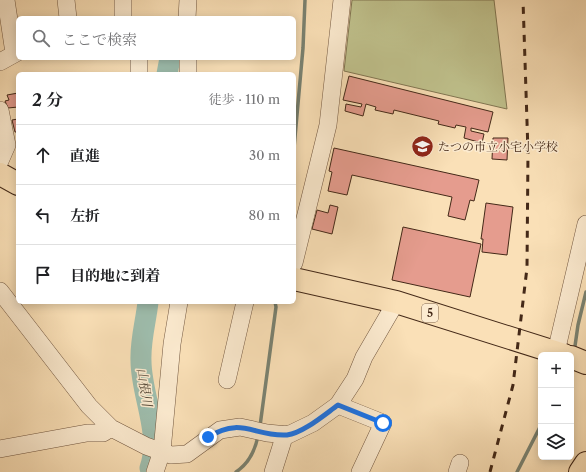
<!DOCTYPE html>
<html lang="ja">
<head>
<meta charset="utf-8">
<style>
	body { margin:0; font-family:"Libre Caslon Text","Noto Serif JP",serif; background:#f6f6f6; color:#202124 }
	.controls { position:absolute; right:12px; bottom:12px; display:grid; overflow:hidden; border-radius:6px; box-shadow:0 2px 10px #0003 }
	.controls button { width:36px; height:36px; display:grid; place-items:center; padding:0; border:0; border-bottom:1px solid #e0e0e0; background:#fff; color:#202124; font:20px sans-serif }
	.stop { position:absolute; width:12px; height:12px; margin:-9px; border:3px solid #1a73e8; border-radius:50%; background:#fff }
	.stop.end { background:#1a73e8; border-color:#fff; box-shadow:0 1px 4px #0008 }
	.list { margin:0; padding:0; list-style:none }
	h2 { display:flex; justify-content:space-between; align-items:center; height:52px; margin:0; padding:0 16px; font-size:17px }
	h2 small { font-size:13px; font-weight:400; color:#757577 }
	.list li { display:grid; grid-template-columns:26px 1fr auto; gap:12px; align-items:center; box-sizing:border-box; height:60px; padding:0 16px; border-top:1px solid #e0e0e0 }
	.list b { display:block; font-size:15px; white-space:nowrap }
	.list em { font-size:13px; font-style:normal; color:#757577 }
	.icon { flex:none; width:22px; height:22px; fill:none; stroke:currentColor; stroke-width:2; stroke-linecap:round; stroke-linejoin:round }
	.map { position:relative; flex:none; width:586px; height:472px; overflow:hidden }
	.search { position:absolute; background:#fff; box-shadow:0 2px 10px #0003; left:16px; top:16px; width:280px; height:44px; display:flex; align-items:center; gap:10px; box-sizing:border-box; padding:0 14px; border-radius:6px; color:#757577; font-size:15px }
	.panel { position:absolute; background:#fff; box-shadow:0 2px 10px #0003; left:16px; top:72px; width:280px; height:232px; border-radius:6px }
	.map>svg:first-child { display:block }
	.green { fill:#c0c28d; stroke:#827652 }
	.lines { fill:none; stroke-linecap:round; stroke-linejoin:round }
	.stream { stroke:#7a8271; stroke-width:3.5 }
	.river { stroke:#9ebdad; stroke-width:21 }
	.building { fill:#e59c8e; stroke:#442918 }
	.minor-casing { stroke:#725740; stroke-width:18 }
	.major-casing { stroke:#442918; stroke-width:24 }
	.minor { stroke:#fcebd0; stroke-width:17 }
	.major { stroke:#fae0b7; stroke-width:22 }
	.rail { stroke:#442918; stroke-width:3; stroke-dasharray:7 7; stroke-linecap:butt }
	.route { stroke:#1a73e8; stroke-width:5 }
	.labels { text-anchor:middle; stroke-width:3; stroke-linejoin:round; paint-order:stroke }
	.shield { fill:#fcebd0; stroke:#7b634f; stroke-width:1 }
	.shield-label { font-size:11px; font-weight:bold; fill:#442918 }
	.poi-label { font-size:12px; fill:#442918; stroke:#fcebd0; text-anchor:start }
	.water-label { font-size:13px; font-style:italic; fill:#5a4e3d; stroke:#fcebd0 }
</style>
</head>
<body>
<div class="map">
<svg width="586" height="472" viewBox="0 0 586 472">
	<rect width="100%" height="100%" fill="#fae0b7"/>
	<filter id="stains"><feTurbulence type="fractalNoise" baseFrequency=".005" numOctaves="4"/><feColorMatrix values="0 0 0 0 .2 0 0 0 0 .09 0 0 0 0 .02 0 0 0 .5 -.17"/></filter>
	<radialGradient id="worn" r=".72"><stop offset=".6" stop-color="#630" stop-opacity="0"/><stop offset="1" stop-color="#630" stop-opacity=".3"/></radialGradient>
	<!-- green -->
	<path class="green" d="M352,0H494L507,109L344,71Z"/>
	<g class="lines">
		<!-- stream -->
		<path class="stream" d="M294,148L303,48L305,0
			M575,346L578,325L586,292
			M260,426L276,307L275,302
			M236,472C248,464 255,451 258,436
			M517,472L541,425"/>
		<!-- river -->
		<path class="river" d="M167,74L170,58
			M148,302C146,321 140,341 141,361C141,395 162,434 150,468"/>
	</g>
	<!-- building -->
	<path class="building" d="M349,76L493,112L488,132L471,128V131L484,134L482,143L464,138L466,127L456,125L455,128L438,124L439,121L394,110L393,114L375,110L376,107L366,104L363,116L345,111L346,104L361,107L362,104L343,100Z
		M18,93V107L8,108L5,101L9,100L7,95Z
		M18,119V132H15L12,120Z
		M493,138H508L507,160L492,159Z
		M334,148L479,180L474,201L470,200L465,220L448,216L452,197L352,175L347,195L328,191L332,172L329,171Z
		M486,203L513,207L507,255L482,252L483,239H481Z
		M330,205L338,207L332,234L312,229L317,210L328,213Z
		M403,227L481,244L470,297L392,280Z"/>
	<g class="lines">
		<defs>
			<path id="minor" d="M6,0L14,53
				M66,0L68,18
				M123,18V0
				M187,18L188,0
				M139,58V74
				M188,58V74
				M0,62L18,52
				M0,110L7,145L0,161
				M294,263L328,125L342,0
				M0,291L89,406L111,428L146,446L171,455L187,454L220,430L240,427L267,433L288,435L313,423L338,405L355,379L364,357L396,302
				M556,352L586,224
				M227,380L245,302
				M338,405L383,423L360,472
				M0,449L87,433H103L111,428
				M155,472L162,451L172,344L179,302
				M273,472L285,434
				M457,472L460,463"/>
			<path id="major" d="M0,174L18,184
				M294,279L396,302L564,355
				M571,357L586,363
				M580,472L586,463"/>
		</defs>
		<!-- minor casing -->
		<use href="#minor" class="minor-casing"/>
		<!-- major casing -->
		<use href="#major" class="major-casing"/>
		<!-- minor -->
		<use href="#minor" class="minor"/>
		<!-- major -->
		<use href="#major" class="major"/>
		<!-- rail -->
		<path class="rail" d="M490,472L513,385L527,268L528,152L523,0"/>
	</g>
	<g class="lines">
		<!-- route -->
		<path class="route" d="M208,437C243,416 253,437 287,435C303,433 324,415 338,405L383,423"/>
	</g>
	<!-- icons -->
	<defs>
		<symbol id="school-disc" viewBox="-11 -11 22 22"><circle r="9.5" fill="#8f2418" stroke="#fcebd0"/><path d="M0-5L7-2L0 1L-7-2ZM-4 1L0 2.5L4 1V4Q0 6-4 4Z" fill="#fff"/></symbol>
	</defs>
	<g fill-rule="evenodd">
		<use href="#school-disc" x="410" y="134" width="25" height="25"/>
	</g>
	<g class="labels">
		<!-- shield labels -->
		<rect class="shield" x="422" y="304" width="16" height="18" rx="3"/>
		<g class="shield-label">
			<text x="430" y="317">5</text>
		</g>
		<!-- poi labels -->
		<g class="poi-label">
			<text x="438" y="151">たつの市立小宅小学校</text>
		</g>
		<!-- water labels -->
		<g class="water-label">
			<text transform="translate(145 387) rotate(81)" y="5">山根川</text>
		</g>
	</g>
	<rect width="100%" height="100%" filter="url(#stains)"/>
	<rect width="100%" height="100%" fill="url(#worn)"/>
</svg>
<div class="controls">
<button>+</button>
<button>−</button>
<button><svg class="icon" aria-label="layers" viewBox="0 0 24 24"><path d="M12 4l9 5-9 5-9-5zM3 14l9 5 9-5"/></svg></button>
</div>
<div class="stop" style="left:383px;top:423px"></div>
<div class="stop end" style="left:208px;top:437px"></div>
<div class="search"><svg class="icon" aria-label="search" viewBox="0 0 24 24"><circle cx="10" cy="10" r="6"/><path d="M15 15l6 6"/></svg>ここで検索</div>
<section class="panel">
<h2>2 分<small>徒歩 · 110 m</small></h2>
<ul class="list">
<li><svg class="icon" aria-label="ahead" viewBox="0 0 24 24"><path d="M12 20V5M6 11l6-6 6 6"/></svg><div><b>直進</b></div><em>30 m</em></li>
<li><svg class="icon" aria-label="left" viewBox="0 0 24 24"><path d="M17 20v-9H6M10 6l-5 5 5 5"/></svg><div><b>左折</b></div><em>80 m</em></li>
<li><svg class="icon" aria-label="arrive" viewBox="0 0 24 24"><path d="M6 21V4h12l-3 4 3 4H6"/></svg><div><b>目的地に到着</b></div></li>
</ul>
</section>
</div>
</body>
</html>
